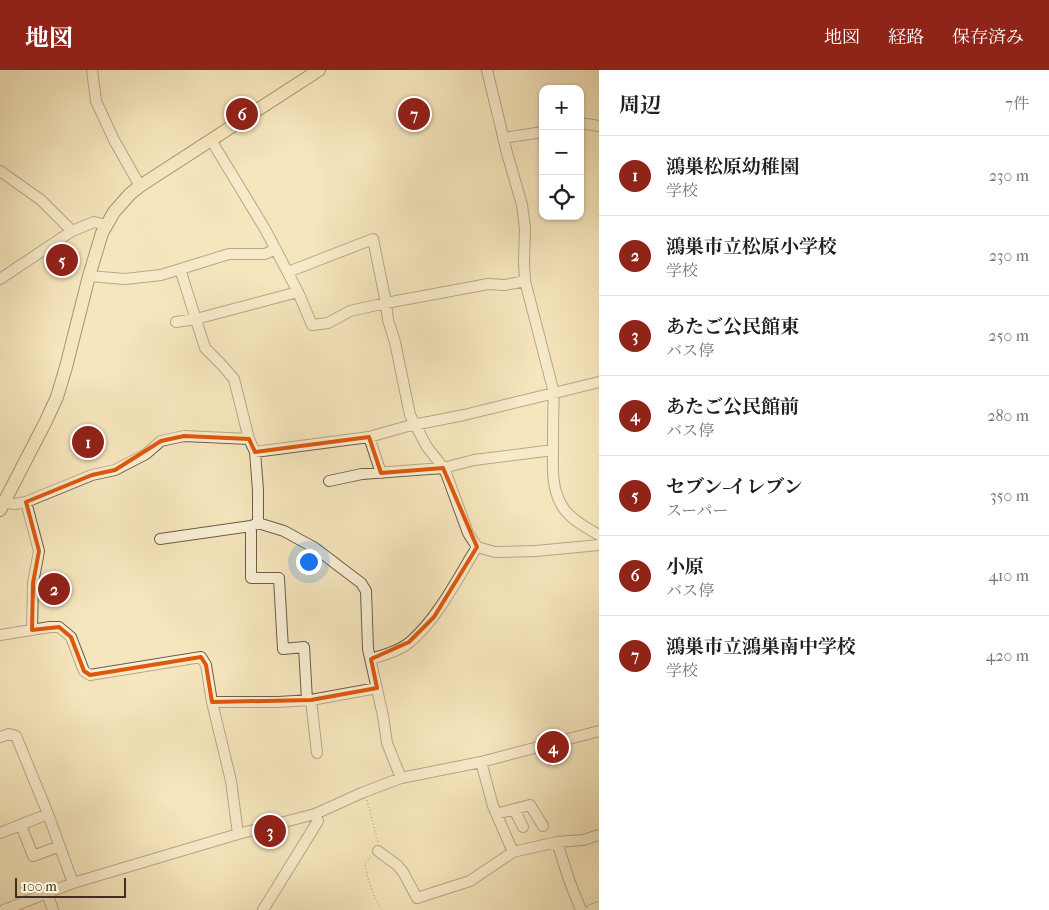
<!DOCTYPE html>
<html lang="ja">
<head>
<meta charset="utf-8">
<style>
	body { margin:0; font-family:"IM FELL French Canon","Noto Serif JP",serif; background:#f6f6f6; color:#202124 }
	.controls { position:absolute; right:15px; top:15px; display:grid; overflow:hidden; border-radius:10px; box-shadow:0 1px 4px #0004 }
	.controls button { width:45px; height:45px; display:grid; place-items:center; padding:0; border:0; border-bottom:1px solid #e0e0e0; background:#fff; color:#202124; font:25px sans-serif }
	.scale { position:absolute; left:15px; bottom:12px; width:111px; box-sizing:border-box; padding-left:5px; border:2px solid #412e21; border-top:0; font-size:14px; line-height:18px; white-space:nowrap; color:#412e21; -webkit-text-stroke:4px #f9efd4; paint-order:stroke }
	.you { position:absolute; left:308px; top:491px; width:18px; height:18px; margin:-12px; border:4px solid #fff; border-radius:50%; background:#1a73e8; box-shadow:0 0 0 8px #1a73e833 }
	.badge { display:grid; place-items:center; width:32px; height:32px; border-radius:50%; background:#8f2418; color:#fff; font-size:16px; font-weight:700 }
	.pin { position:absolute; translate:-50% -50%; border:2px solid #fff; box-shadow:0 1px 5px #0006 }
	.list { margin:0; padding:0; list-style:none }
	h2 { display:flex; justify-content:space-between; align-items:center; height:65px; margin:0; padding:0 20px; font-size:21px }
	h2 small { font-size:16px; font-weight:400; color:#757577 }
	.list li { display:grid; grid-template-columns:32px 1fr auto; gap:15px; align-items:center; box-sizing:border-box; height:80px; padding:0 20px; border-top:1px solid #e0e0e0 }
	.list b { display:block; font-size:19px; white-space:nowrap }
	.list p { margin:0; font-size:16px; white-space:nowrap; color:#757577 }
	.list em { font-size:16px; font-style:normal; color:#757577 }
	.icon { flex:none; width:28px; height:28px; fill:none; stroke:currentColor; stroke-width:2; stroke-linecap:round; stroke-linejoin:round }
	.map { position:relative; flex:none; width:599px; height:840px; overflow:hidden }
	header { display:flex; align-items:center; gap:30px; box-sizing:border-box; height:70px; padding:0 25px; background:#8f2418; color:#fff }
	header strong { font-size:24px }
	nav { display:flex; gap:28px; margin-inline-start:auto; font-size:18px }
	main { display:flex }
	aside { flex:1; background:#fff }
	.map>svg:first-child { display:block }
	.building { fill:#9f8e72; stroke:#412e21 }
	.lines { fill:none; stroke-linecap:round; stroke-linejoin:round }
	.minor-casing { stroke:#6e5c48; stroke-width:12 }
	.major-casing { stroke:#412e21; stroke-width:14 }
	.path { stroke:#412e21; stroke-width:1; stroke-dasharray:1 2.5; stroke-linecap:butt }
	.minor { stroke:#f9efd4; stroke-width:10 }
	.major { stroke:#f6e6bd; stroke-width:12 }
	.marked { fill:none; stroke:#e0570d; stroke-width:4; stroke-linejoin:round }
</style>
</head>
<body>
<header>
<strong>地図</strong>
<nav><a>地図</a><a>経路</a><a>保存済み</a></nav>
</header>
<main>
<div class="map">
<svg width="599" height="840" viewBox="0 0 599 840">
	<rect width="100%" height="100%" fill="#f6e6bd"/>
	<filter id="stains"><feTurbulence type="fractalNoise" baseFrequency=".004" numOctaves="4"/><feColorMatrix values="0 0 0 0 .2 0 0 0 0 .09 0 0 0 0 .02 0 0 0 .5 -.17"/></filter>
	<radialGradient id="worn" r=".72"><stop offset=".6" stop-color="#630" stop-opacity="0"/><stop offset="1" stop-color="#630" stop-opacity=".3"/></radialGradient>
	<!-- building -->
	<path class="building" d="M61,177L70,180L64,203L53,200L59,178Z"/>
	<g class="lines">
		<defs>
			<path id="minor" d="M92,0L96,31L114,70L140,116
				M487,0L507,83L522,135L525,158L524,192L525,211L554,323C553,341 553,359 553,377C553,396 551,416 561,434C568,448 585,457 599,465
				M580,55L587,54L599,56
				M503,68L543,62
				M211,70L265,159L298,222L312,255L328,253L350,241L386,233L488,214L505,215L525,211
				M0,101L41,130L72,161
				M180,199L205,278L221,294L234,309L249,369L255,382L369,367L408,356L464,345L599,312
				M288,202L373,169L386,233L388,250L395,272L410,345L427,377L439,392L446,403L468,463L477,477L495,482L536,481L599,475
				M89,206L125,209L161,205L229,184H265L276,179
				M0,209L72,161L94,152L106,155
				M176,252L196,249L298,222
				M369,367L381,403
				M329,411L362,404L443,398L474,390L553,380
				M0,432L15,434L26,432L92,405L115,400L146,384L161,371L184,366L249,369
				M26,432L39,481L33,513L32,560
				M258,453L284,461L315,478L361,513L366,521L368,579L383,646L387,673L401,708
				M251,456V508H279L283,579L304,577L307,630
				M160,469L251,456L258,453V420L255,382
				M0,565L50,557H59L71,567L84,601L90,605L201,587L206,595L212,632L231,711L238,764
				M371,589C384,585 399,581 410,572C438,548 457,509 477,477
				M311,630L317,683
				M212,632H278L311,630L377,618
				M0,667L9,664L16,666L48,744L73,813
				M481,692L493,736L513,782
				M514,739L523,757
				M496,744L530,735L543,756
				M21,755L33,786L60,776
				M0,763L48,744
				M557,772L569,810L581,840
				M378,781L397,795L403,802L417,828L470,811L513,782L557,772L583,770L599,765
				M47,823L53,840
				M4,840L73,813L238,764L315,744L364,722L401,708L481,692L599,661
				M263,840L318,751L315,744
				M591,840L599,837"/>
			<path id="major" d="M0,440L46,351L57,327L66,297L89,206L102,163L114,142L130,124L140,116L319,0"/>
		</defs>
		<!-- minor casing -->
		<use href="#minor" class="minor-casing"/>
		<!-- major casing -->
		<use href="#major" class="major-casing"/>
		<!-- path -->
		<path class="path" d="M367,730L378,772
			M371,787L365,793C367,809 373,826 382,840"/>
		<!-- minor -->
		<use href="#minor" class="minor"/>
		<!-- major -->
		<use href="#major" class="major"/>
	</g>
	<!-- marked area -->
	<path d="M0 0H599V840H0ZM184,366L249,369L255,382L369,367L381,403L443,398L477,477L434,547L409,572L371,589L377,618L311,630L212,632L206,595L201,587L90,605L84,601L71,567L59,557L32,560L33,513L39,481L26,432L92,405L115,400L161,371Z" fill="#f6e6bd" fill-opacity=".55" fill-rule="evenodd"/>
	<path class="marked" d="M184,366L249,369L255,382L369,367L381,403L443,398L477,477L434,547L409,572L371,589L377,618L311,630L212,632L206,595L201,587L90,605L84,601L71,567L59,557L32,560L33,513L39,481L26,432L92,405L115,400L161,371Z"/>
	<rect width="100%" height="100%" filter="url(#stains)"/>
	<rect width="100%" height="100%" fill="url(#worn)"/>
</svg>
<div class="controls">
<button>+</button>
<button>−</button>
<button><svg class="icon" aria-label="locate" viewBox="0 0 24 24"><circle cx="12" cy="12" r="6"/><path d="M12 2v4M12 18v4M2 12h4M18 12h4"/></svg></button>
</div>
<div class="scale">100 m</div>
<div class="you"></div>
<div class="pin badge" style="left:88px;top:372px">1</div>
<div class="pin badge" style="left:54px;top:519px">2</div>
<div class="pin badge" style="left:270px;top:761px">3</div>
<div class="pin badge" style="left:553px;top:677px">4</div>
<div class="pin badge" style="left:62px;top:190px">5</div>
<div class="pin badge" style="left:242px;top:44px">6</div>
<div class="pin badge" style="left:414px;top:44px">7</div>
</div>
<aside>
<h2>周辺<small>7件</small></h2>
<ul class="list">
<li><span class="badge">1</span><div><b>鴻巣松原幼稚園</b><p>学校</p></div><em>230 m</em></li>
<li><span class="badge">2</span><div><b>鴻巣市立松原小学校</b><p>学校</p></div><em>230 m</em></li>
<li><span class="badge">3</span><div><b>あたご公民館東</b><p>バス停</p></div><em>250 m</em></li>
<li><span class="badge">4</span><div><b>あたご公民館前</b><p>バス停</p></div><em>280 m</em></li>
<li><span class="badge">5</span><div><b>セブン-イレブン</b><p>スーパー</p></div><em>350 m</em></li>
<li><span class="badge">6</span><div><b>小原</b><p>バス停</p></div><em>410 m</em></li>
<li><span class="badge">7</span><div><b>鴻巣市立鴻巣南中学校</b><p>学校</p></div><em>420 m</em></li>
</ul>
</aside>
</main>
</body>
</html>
